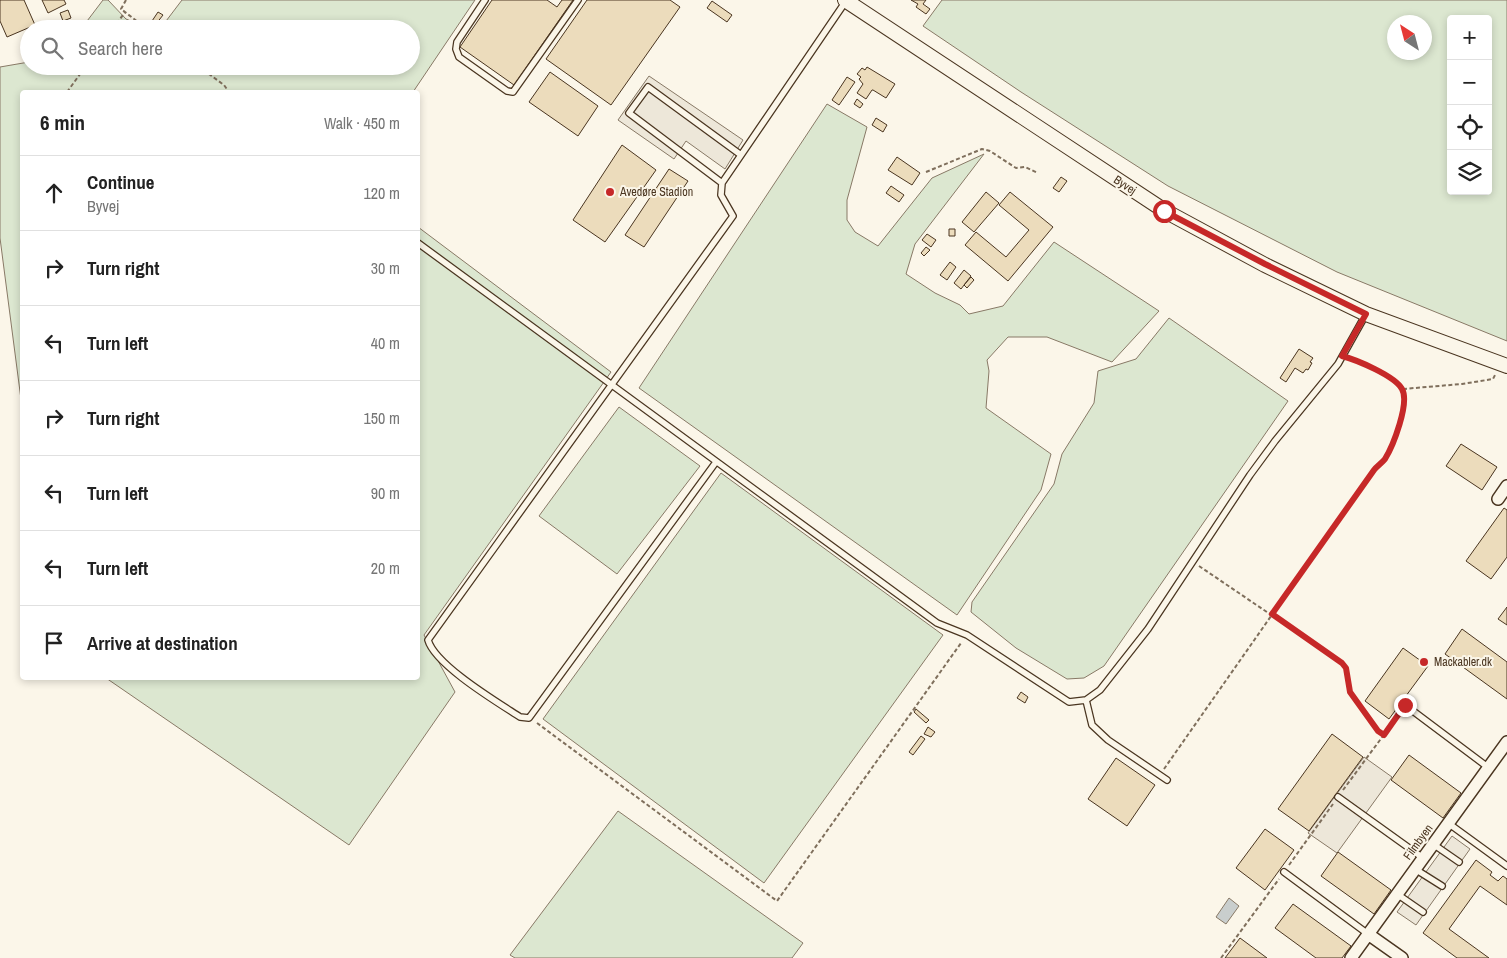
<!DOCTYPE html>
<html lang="en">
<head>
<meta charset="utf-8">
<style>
	body { margin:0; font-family:"Archivo Narrow",sans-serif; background:#f2f2f2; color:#222 }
	.controls { position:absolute; right:15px; top:15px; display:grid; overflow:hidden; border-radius:5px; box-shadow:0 2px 8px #0003 }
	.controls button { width:45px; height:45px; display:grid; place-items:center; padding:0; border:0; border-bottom:1px solid #e0e0e0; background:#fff; color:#222; font:25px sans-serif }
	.compass { position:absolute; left:1387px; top:15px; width:45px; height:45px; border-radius:50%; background:#fff; box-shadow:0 2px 8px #0003; rotate:324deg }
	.stop { position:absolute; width:15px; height:15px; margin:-11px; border:4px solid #c62828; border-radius:50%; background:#fff }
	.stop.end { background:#c62828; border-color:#fff; box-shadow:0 1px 5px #0008 }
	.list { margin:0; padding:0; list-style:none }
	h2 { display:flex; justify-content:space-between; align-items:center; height:65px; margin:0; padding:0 20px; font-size:21px }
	h2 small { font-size:16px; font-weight:400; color:#767676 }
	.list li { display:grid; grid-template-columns:32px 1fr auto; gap:15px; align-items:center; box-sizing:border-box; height:75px; padding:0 20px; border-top:1px solid #e0e0e0 }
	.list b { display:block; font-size:19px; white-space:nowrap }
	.list p { margin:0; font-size:16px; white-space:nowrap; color:#767676 }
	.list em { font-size:16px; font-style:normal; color:#767676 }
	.icon { flex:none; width:28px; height:28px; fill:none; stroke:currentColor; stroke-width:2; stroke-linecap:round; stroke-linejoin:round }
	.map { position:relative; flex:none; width:1507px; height:958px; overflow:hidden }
	.search { position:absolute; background:#fff; box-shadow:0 2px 8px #0003; left:20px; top:20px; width:400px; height:55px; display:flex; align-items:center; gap:12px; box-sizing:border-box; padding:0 18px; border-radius:28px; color:#767676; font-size:19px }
	.panel { position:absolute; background:#fff; box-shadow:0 2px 8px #0003; left:20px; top:90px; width:400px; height:590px; border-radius:5px }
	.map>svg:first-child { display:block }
	.green { fill:#dce7d0; stroke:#887966; fill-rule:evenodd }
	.parking { fill:#ede7d9; stroke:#887966 }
	.water { fill:#c9cecd; stroke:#887966 }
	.building { fill:#ecdcbc; stroke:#4a3520 }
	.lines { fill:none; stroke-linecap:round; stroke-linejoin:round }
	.service-casing { stroke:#4a3520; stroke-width:8 }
	.minor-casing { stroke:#4a3520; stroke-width:14 }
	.tertiary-casing { stroke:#4a3520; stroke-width:16 }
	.path { stroke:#7f6f5c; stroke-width:2; stroke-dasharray:4 2.5; stroke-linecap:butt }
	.service { stroke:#fbf6e9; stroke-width:5.5 }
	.minor { stroke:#fbf6e9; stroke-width:11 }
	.tertiary { stroke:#fbf6e9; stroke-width:14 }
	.route { stroke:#c62828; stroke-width:6 }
	.poi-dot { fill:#c62828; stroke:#fbf6e9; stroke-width:2 }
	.labels { text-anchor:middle; stroke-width:4; stroke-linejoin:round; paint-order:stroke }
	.street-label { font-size:12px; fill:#4a3520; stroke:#fbf6e9 }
	.poi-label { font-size:12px; fill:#4a3520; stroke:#fbf6e9; text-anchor:start }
</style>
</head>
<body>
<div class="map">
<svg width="1507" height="958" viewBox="0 0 1507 958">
	<rect width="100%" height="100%" fill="#fbf6e9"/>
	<!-- green -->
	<path class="green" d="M103,0H108L126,19L150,29H81Z
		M182,0H475L413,92H22V407L0,238V67L29,62V66H411V29H160Z
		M942,0H1507V341L1337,272L1168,186L1021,92L923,26ZM1451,19H1488V191H1451ZM1394,22H1424V52H1394Z
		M827,104L867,127L847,200V220L855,232L878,246L932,178L984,154L915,244L906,274L935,293L960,305L969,314L1003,306L1054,242L1159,311L1112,362L1047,337H1008L987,360L989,371L986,408L1051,454L1041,490L957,615L639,388Z
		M418,227L611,372L424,635L455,692L349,845L106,678H418Z
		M1169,318L1288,401L1104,666L1084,678L1067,679L1016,648L971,612L972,602L1054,484L1062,454L1094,403L1098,371L1136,359Z
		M619,407L700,466L617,574L539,516Z
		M721,473L943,635L764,883L543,719Z
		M618,811L803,943L792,958H515L510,955Z"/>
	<!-- parking -->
	<path class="parking" d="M649,76L743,140L725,169L686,141L674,159L618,120Z
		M1364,757L1392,777L1337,853L1308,833Z
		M1452,836L1470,849L1416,925L1397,912Z"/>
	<!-- water -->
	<path class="water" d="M1229,898L1239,906L1226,924L1216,917Z"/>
	<!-- building -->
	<path class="building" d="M0,0H24L35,25L7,37L0,21Z
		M42,0H64L66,4L48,13Z
		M492,0H547L557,7L562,0H573L514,85L460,47Z
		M587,0H670L680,7L611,105L546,59Z
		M911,0H926L923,4L930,9L926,14L916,7L918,4Z
		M712,1L732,15L727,22L707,8Z
		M68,10L71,18L63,21L60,13Z
		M158,12L163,15L156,24L152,21Z
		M867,67L895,84L886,98L873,90H872L866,99L857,93L863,84L859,79L861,77L857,74L862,68L865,70Z
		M550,72L598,106L578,136L529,102Z
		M847,77L855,82L839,105L832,100Z
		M857,99L863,104L860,108L854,104Z
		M876,118L887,125L883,132L872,125Z
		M622,145L656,170L605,242L573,220Z
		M897,157L920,173L912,185L888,170Z
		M669,169L688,181L644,247L625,235Z
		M1061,177L1067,181L1059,192L1053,188Z
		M891,186L904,195L899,202L886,193Z
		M986,192L999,203L974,232L962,222Z
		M1010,192L1053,227L1008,281L965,245L976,232L1006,257L1029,230L999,205Z
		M949,229H955V236H949Z
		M927,234L936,240L931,247L922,240Z
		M926,247L930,250L924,256L921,253Z
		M950,262L956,267L947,280L940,275Z
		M964,270L971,276L961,289L954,283Z
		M971,277L974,280L967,288L964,285Z
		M1299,349L1313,358L1310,362L1312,363L1308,370L1306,369L1303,373L1295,368L1286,382L1280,378Z
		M1461,444L1497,467L1482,490L1446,466Z
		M1504,508L1507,510V557L1491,579L1466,561Z
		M1507,607V625L1498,619Z
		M1462,629L1507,662V699L1445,654Z
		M1403,648L1428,666L1389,719L1365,701Z
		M1021,692L1028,697L1025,703L1017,698Z
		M916,709L929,720L926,723L914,712Z
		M928,727L935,732L931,737L924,734Z
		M1332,734L1363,757L1309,831L1278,809Z
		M921,736L925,739L913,755L909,752Z
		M1409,755L1461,793L1443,818L1391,780Z
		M1116,758L1155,785L1127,826L1088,799Z
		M1265,829L1294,850L1265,890L1236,868Z
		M1338,852L1391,890L1374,914L1321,876Z
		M1476,860L1492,872L1490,875L1498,881L1503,876L1507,879V905L1480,886L1449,929L1489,958H1457L1423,933Z
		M1293,904L1351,946L1342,958H1316L1275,928Z
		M1240,938L1267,958H1225Z"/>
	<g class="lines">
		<defs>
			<path id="service" d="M485,0L457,42L456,49L459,57L507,91L513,92L578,0
				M741,155L648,87L629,113L722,183L846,1
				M418,243L937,623L967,635L1069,702L1086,700L1100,690L1148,629L1250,475L1275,441L1338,364L1366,314
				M716,462L529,718L520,717C497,702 435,665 428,640L733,216L721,195L722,183
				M1086,700L1092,725L1108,740L1167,780
				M1405,705L1489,768
				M1338,797L1423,858
				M1448,823L1507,866
				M1433,844L1459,862
				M1415,869L1442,886
				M1284,872L1368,934
				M1397,894L1423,912"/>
			<path id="minor" d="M1498,499L1507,486
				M1368,934L1402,958
				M1351,958L1507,742"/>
			<path id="tertiary" d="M845,0L1165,211L1265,265L1366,314L1507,366"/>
		</defs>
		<!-- service casing -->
		<use href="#service" class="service-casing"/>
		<!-- minor casing -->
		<use href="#minor" class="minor-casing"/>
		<!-- tertiary casing -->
		<use href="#tertiary" class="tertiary-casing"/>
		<!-- path -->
		<path class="path" d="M126,0L121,9L147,29
			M113,29L125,12
			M198,66L224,85L229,92
			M67,92L86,66
			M22,165V185
			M926,172L982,149L990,151L1016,168L1025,167L1038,173
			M1403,389L1462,384L1493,379L1495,375
			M1199,566L1342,663L1346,668L1350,691L1378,731L1383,734
			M537,723L777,901L961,643
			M1164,769L1374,469C1377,466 1382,463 1385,458C1393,445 1408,407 1403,391C1399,379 1363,361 1351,358
			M1343,790L1400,713
			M1289,865L1333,804
			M1221,958L1279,879"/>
		<!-- service -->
		<use href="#service" class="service"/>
		<!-- minor -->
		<use href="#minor" class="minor"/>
		<!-- tertiary -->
		<use href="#tertiary" class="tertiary"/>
	</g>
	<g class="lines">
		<!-- route -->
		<path class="route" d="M1164,211L1265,264L1366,314L1342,356C1357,360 1395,376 1402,389C1410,403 1393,446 1385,459C1382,463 1377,466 1374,470L1272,614L1342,663L1346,668L1350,692L1378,731L1384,735L1405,705"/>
	</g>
	<!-- markers -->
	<g class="poi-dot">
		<circle cx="610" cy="192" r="5"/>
		<circle cx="1424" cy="662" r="5"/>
	</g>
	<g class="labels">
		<!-- street labels -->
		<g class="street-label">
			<text transform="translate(1125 185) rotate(33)" y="4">Byvej</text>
			<text transform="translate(1418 842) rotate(-54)" y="4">Filmbyen</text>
		</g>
		<!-- poi labels -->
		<g class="poi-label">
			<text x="620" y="196">Avedøre Stadion</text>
			<text x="1434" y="666">Mackabler.dk</text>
		</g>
	</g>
</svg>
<div class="controls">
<button>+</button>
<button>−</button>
<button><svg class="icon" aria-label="locate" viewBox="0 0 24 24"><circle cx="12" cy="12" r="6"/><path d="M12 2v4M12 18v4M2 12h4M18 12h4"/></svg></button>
<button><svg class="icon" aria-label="layers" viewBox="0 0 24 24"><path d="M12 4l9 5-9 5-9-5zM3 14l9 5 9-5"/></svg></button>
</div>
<svg class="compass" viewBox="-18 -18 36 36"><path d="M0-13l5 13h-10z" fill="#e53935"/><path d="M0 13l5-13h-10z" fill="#767676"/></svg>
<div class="stop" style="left:1164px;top:211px"></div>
<div class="stop end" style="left:1405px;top:705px"></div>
<div class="search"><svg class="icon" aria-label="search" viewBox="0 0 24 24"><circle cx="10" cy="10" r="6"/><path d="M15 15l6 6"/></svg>Search here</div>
<section class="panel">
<h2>6 min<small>Walk · 450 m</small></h2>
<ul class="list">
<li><svg class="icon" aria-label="ahead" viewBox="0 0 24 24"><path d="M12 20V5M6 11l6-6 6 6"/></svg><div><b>Continue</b><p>Byvej</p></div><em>120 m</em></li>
<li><svg class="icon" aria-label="right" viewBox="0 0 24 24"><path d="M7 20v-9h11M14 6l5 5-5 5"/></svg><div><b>Turn right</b></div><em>30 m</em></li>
<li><svg class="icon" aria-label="left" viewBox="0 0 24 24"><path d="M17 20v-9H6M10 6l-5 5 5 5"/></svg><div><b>Turn left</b></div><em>40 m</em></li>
<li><svg class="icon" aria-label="right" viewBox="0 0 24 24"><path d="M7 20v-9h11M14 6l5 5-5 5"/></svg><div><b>Turn right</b></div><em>150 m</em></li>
<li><svg class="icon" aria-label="left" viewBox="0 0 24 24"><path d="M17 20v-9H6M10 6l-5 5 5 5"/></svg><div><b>Turn left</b></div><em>90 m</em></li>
<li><svg class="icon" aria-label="left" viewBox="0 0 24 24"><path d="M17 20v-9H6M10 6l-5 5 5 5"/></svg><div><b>Turn left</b></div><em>20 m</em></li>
<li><svg class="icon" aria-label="arrive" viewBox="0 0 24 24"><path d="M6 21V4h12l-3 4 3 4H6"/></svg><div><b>Arrive at destination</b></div></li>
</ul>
</section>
</div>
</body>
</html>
